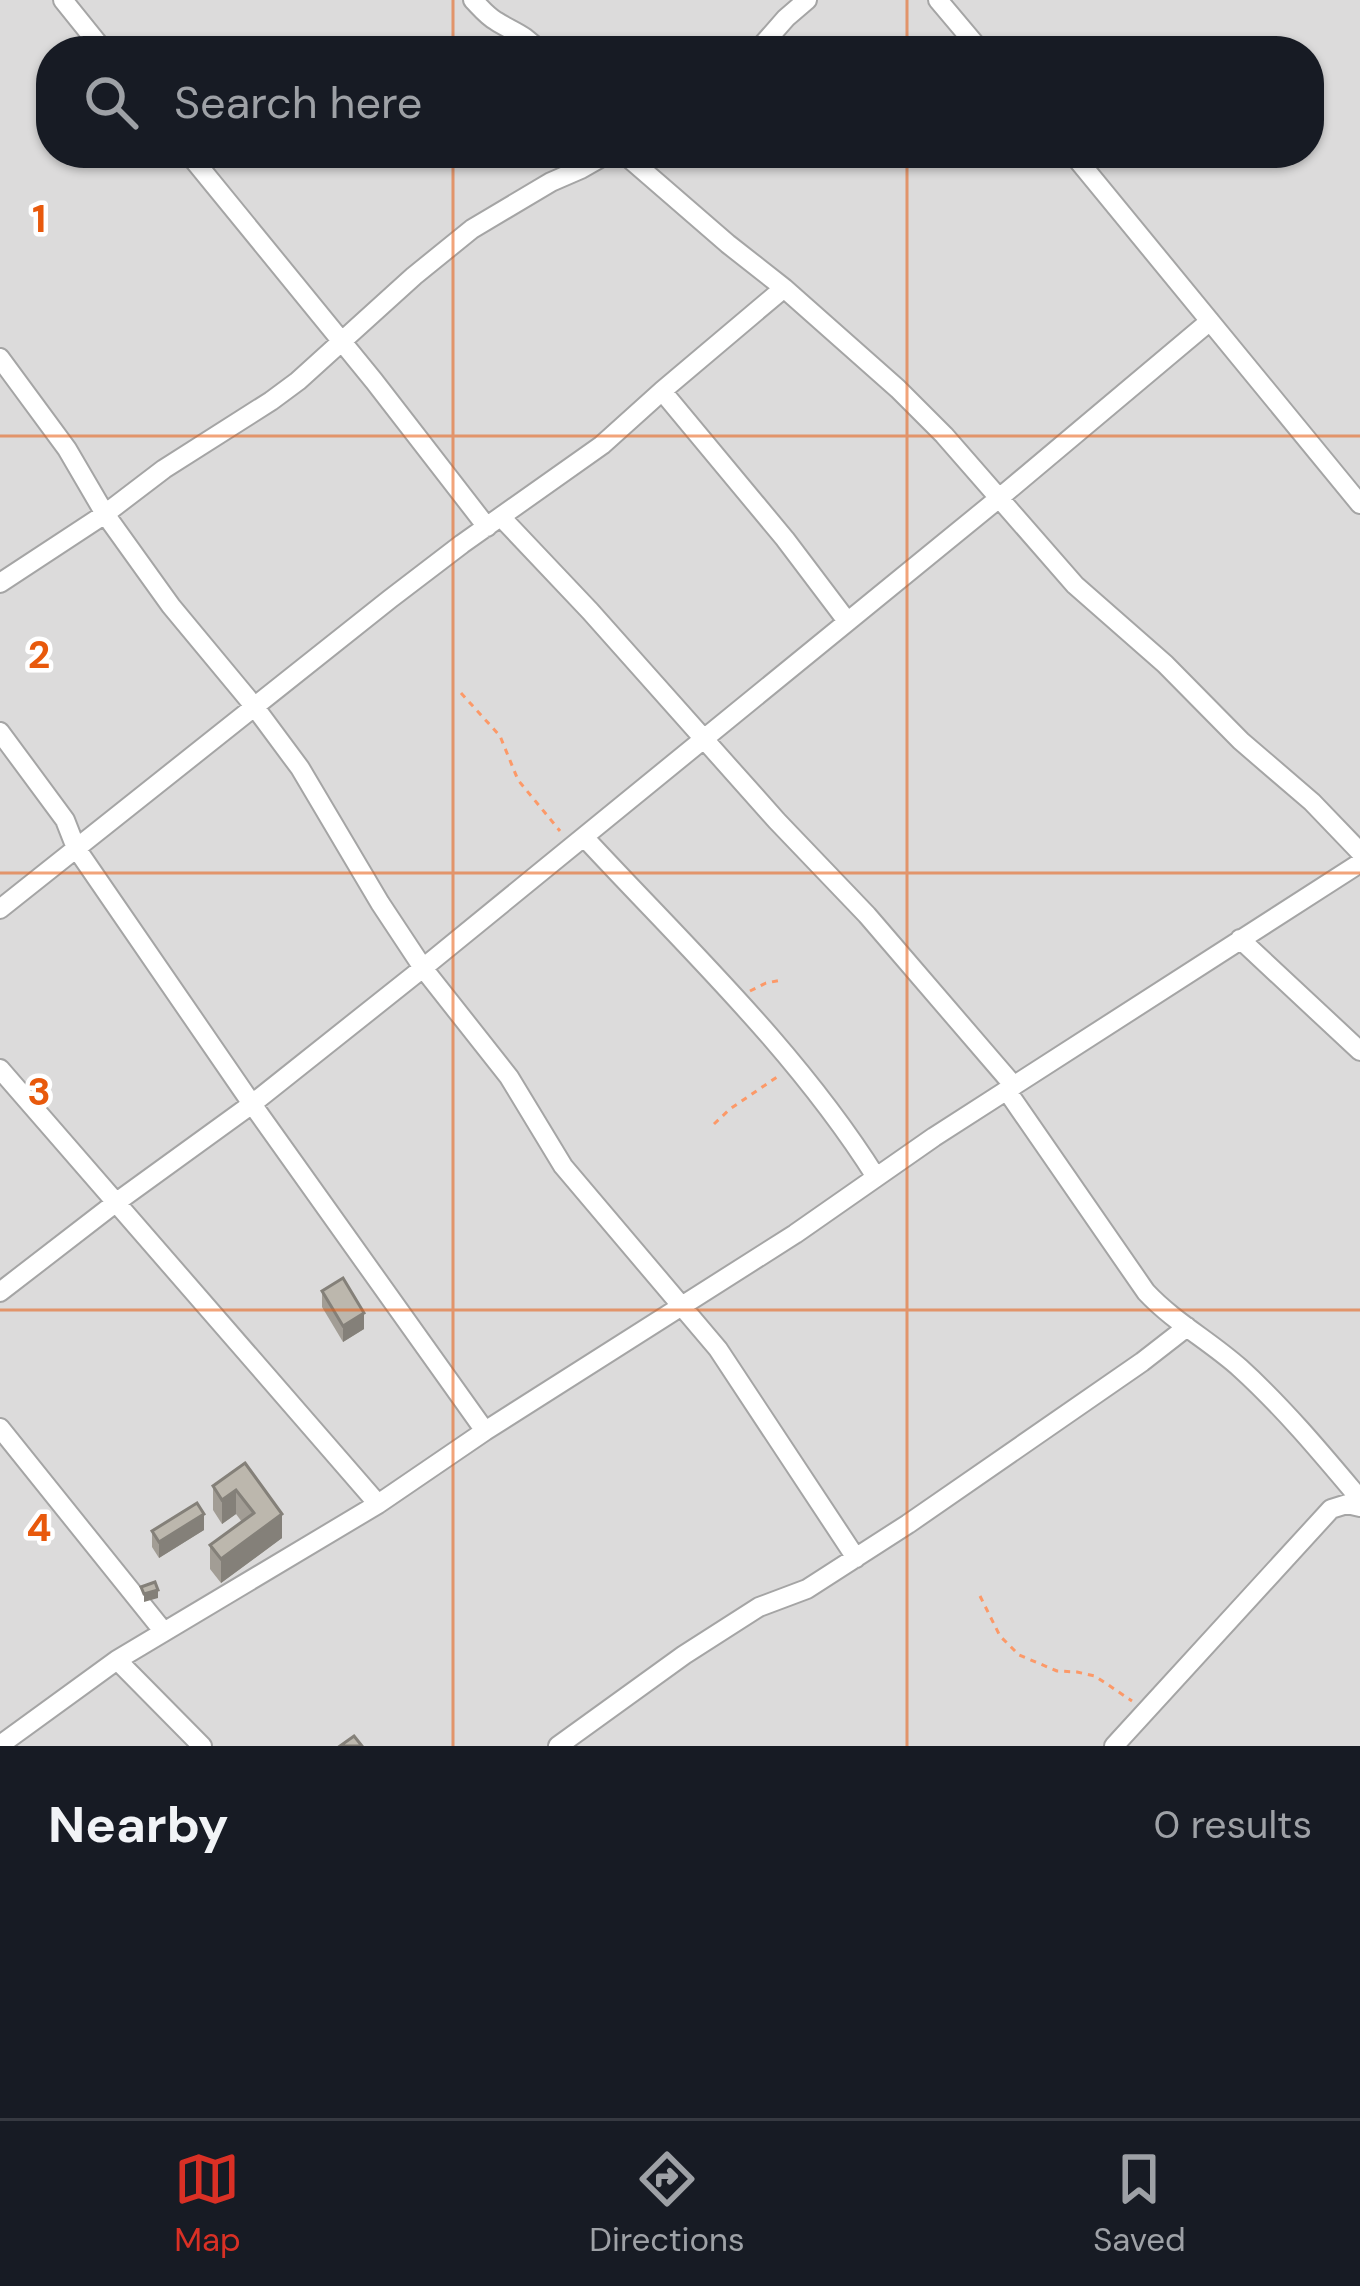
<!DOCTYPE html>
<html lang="en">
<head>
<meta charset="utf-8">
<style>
	body { margin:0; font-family:"DM Sans",sans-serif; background:#20242c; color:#f1f3f6 }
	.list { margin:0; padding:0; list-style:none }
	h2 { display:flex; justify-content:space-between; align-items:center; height:156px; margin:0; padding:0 48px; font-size:51px }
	h2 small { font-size:39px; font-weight:400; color:#9ea1a6 }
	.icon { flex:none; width:66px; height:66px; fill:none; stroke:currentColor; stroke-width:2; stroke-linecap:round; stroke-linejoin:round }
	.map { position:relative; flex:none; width:1360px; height:1746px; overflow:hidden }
	.search { position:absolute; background:#171b24; box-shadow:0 3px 9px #0004; left:36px; right:36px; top:36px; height:132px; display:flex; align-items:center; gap:30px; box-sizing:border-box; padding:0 42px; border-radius:48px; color:#9ea1a6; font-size:45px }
	.sheet { height:372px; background:#171b24 }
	nav { display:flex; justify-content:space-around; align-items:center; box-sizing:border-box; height:168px; border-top:3px solid #363941; background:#171b24; font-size:33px; color:#9ea1a6 }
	nav a { display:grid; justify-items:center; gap:6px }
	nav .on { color:#d93025 }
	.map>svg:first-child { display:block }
	.residential { fill:#dcdbdb; fill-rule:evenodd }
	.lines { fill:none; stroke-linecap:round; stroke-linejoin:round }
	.minor-casing { stroke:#a5a5a5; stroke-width:22 }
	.path { stroke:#fc9968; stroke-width:3; stroke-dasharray:6 6; stroke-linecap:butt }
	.minor { stroke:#fff; stroke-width:18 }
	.wall { fill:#a29d95 }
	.shaded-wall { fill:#848079 }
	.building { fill:#bcb7ad; stroke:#848079; stroke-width:3 }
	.grid { fill:none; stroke:#e8590c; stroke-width:3; stroke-opacity:0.55 }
	.grid-label { font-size:39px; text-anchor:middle; font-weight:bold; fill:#e8590c; stroke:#fff; stroke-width:9; stroke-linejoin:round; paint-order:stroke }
</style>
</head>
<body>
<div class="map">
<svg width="1360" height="1746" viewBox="0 0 1360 1746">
	<rect width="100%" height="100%" fill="#efeee4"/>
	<!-- residential -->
	<path class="residential" d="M0,0H1360V1746H0ZM51,51H1309V153H51Z"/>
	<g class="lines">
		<defs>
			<path id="minor" d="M63,0L104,51
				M473,0C480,7 487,16 496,21C513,32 525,34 539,51
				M938,0L981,51
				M757,51L786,18L807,0
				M188,153L374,381L487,527
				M623,153L728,244L784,288L898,389L944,435L1075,585L1165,664L1241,741L1312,802L1360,852
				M1072,153L1360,504
				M0,358L67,449L105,514L171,606L254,706L300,768L380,903L423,968L509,1077L563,1166L718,1349L856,1558
				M662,391L785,539L847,621
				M501,517L590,611L777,821L867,915L1014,1086
				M0,583L105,514L164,469L271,401L298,381L414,276L472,229L551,182L581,169L609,153
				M0,732L65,820L76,848L252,1104L485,1431
				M584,837C685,946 796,1050 876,1177
				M0,909L390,599L462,544L602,445L662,391L784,288
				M1240,939L1360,1051
				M0,1069L378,1504
				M1007,1091L1146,1292C1174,1322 1210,1341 1240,1368C1284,1408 1323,1455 1360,1499
				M0,1292L114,1204L252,1104L423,968L998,499L1210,321
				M0,1428L164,1632
				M117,1660L202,1746
				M0,1745L117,1660L378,1504L485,1431L795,1234L934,1137L1360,863
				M558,1746L684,1655L759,1607L807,1589L908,1524L1142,1362L1187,1327
				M1114,1746L1331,1509L1347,1504L1360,1507"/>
		</defs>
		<!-- minor casing -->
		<use href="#minor" class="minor-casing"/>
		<!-- path -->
		<path class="path" d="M461,693L500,736L518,780L560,831
			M750,991L766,983L782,980
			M714,1124L730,1109L780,1075
			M980,1596L1000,1636L1019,1655L1057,1671L1077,1672L1095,1676L1132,1701"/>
		<!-- minor -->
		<use href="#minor" class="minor"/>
	</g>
	<!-- wall -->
	<path class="wall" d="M322,1291L364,1329L343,1342L322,1307Z
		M245,1463L282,1538L221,1583L210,1569V1545L242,1522L236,1514L222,1524L213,1510V1486Z
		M204,1530L159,1558L152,1547V1531Z"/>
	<!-- shaded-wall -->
	<path class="shaded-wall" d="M364,1313V1329L343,1342V1326Z
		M236,1490V1514L222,1524V1500Z
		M204,1514V1530L159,1558V1542Z
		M282,1514V1538L221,1583V1559Z
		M158,1590V1598L144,1602V1594Z"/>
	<!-- building -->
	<path class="building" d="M343,1278L364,1313L343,1326L322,1291Z
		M245,1463L282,1514L221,1559L210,1545L254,1513L236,1490L222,1500L213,1486Z
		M197,1503L204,1514L159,1542L152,1531Z
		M155,1582L158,1590L144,1594L141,1587Z
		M354,1736L362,1746H340Z"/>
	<!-- grid -->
	<path class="grid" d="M453,0V51M907,0V51M453,153V1746M907,153V1746M0,436H1360M0,873H1360M0,1310H1360"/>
	<g class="grid-label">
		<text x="39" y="232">1</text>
		<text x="39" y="668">2</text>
		<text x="39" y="1105">3</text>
		<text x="39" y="1541">4</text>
	</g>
</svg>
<div class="search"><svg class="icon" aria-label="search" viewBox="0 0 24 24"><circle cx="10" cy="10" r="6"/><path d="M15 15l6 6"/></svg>Search here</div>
</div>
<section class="sheet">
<h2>Nearby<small>0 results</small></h2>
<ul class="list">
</ul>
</section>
<nav>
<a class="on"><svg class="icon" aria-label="map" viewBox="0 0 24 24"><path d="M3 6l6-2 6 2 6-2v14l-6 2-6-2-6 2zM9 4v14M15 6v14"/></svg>Map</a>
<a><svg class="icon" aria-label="directions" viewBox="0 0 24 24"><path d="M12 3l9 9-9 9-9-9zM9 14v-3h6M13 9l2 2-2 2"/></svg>Directions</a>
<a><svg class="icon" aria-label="saved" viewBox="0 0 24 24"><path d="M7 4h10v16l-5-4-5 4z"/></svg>Saved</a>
</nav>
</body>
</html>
